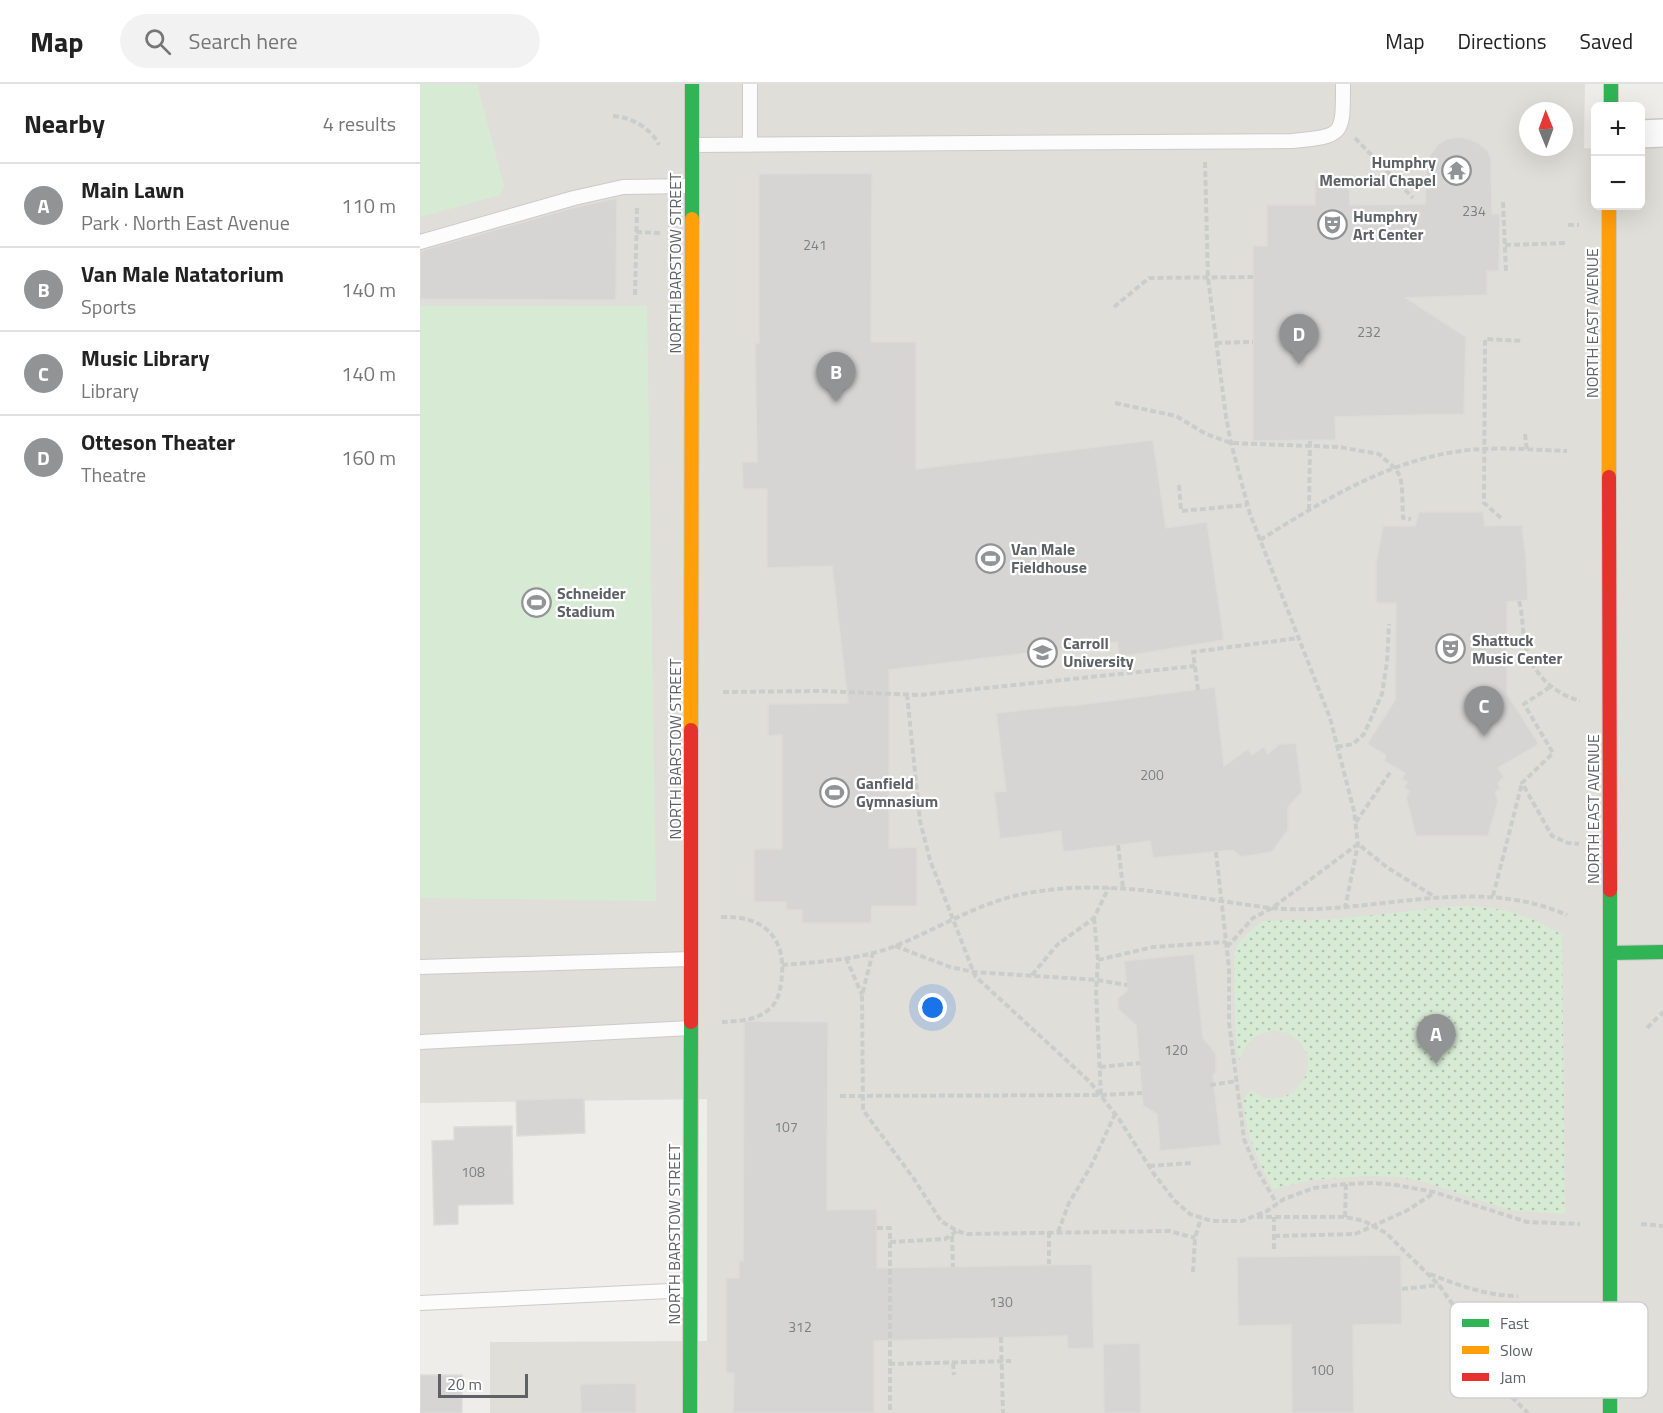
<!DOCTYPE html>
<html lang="en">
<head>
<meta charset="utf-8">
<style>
	body { margin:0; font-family:"Titillium Web",sans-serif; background:#f2f2f2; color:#222 }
	.controls { position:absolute; right:18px; top:18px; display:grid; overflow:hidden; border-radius:9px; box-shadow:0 6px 24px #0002 }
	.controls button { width:54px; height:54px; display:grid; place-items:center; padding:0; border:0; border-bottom:2px solid #e0e0e0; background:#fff; color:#222; font:30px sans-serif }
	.compass { position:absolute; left:1099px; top:18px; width:54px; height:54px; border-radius:50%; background:#fff; box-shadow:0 6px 24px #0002; rotate:359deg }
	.scale { position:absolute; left:18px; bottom:15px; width:90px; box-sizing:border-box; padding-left:6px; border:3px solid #5e6267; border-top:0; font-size:16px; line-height:21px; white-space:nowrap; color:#5e6267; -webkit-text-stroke:4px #fff; paint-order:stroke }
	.you { position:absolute; left:513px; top:924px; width:21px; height:21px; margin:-15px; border:4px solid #fff; border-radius:50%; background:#1a73e8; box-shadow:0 0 0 9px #1a73e833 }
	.badge { display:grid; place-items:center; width:39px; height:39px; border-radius:50%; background:#919394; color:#fff; font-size:20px; font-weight:700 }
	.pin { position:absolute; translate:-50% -50px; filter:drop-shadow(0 2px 3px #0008) }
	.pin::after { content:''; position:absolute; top:32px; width:21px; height:18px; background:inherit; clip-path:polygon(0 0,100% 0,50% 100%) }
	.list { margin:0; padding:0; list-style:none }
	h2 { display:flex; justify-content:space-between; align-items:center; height:78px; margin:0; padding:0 24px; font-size:26px }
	h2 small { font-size:20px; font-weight:400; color:#767676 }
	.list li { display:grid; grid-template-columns:39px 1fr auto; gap:18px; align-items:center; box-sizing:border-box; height:84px; padding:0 24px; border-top:2px solid #e0e0e0 }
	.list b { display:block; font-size:22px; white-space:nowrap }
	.list p { margin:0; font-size:20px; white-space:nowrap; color:#767676 }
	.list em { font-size:20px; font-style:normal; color:#767676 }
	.icon { flex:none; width:33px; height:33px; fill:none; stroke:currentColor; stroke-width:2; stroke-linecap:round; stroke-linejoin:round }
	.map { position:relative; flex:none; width:1243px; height:1329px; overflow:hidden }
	header { display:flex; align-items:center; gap:36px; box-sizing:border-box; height:84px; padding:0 30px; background:#fff; border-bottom:2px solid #e0e0e0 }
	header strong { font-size:28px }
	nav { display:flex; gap:33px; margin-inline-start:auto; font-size:21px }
	.search { width:420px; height:54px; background:#f2f2f2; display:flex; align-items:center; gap:15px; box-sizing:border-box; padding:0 21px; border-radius:33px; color:#767676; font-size:22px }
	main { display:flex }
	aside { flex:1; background:#fff }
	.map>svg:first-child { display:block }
	.education { fill:#e0ded8; fill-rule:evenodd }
	.park { fill:url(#park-dots) }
	.garden { fill:#d7ebd4 }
	.building { fill:#d6d5d3; stroke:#dedcd8; stroke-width:1.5 }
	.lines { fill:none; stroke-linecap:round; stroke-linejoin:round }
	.lane-casing { stroke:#cbcbcb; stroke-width:16 }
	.street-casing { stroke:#cbcbcb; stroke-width:30 }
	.fast-casing { stroke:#cbcac9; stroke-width:16 }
	.slow-casing { stroke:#cbcac9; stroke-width:16 }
	.jam-casing { stroke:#cbcac9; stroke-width:16 }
	.path { stroke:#cacecb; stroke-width:4; stroke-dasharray:6 3; stroke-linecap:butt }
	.lane { stroke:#fdfcfc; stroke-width:14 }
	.street { stroke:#fdfcfc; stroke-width:27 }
	.fast { stroke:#30b455; stroke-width:14 }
	.slow { stroke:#ff9f0a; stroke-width:14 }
	.jam { stroke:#e5322d; stroke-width:14 }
	.labels { text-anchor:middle; stroke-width:4.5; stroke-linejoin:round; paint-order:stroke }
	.number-label { font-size:14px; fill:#7d8083 }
	.poi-label { font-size:16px; font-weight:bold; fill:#5e6267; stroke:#fff; text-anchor:start }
	.street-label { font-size:16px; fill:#5e6267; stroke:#fff }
	.key { fill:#fff; stroke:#cfd0d1; stroke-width:1.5 }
	.key-label { font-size:16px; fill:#5e6267 }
</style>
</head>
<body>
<header>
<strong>Map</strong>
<div class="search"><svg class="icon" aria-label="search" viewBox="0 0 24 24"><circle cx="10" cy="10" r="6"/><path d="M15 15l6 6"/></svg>Search here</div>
<nav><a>Map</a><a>Directions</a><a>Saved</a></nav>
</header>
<main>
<aside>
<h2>Nearby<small>4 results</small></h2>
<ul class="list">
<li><span class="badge">A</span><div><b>Main Lawn</b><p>Park · North East Avenue</p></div><em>110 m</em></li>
<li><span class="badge">B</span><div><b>Van Male Natatorium</b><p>Sports</p></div><em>140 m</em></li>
<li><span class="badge">C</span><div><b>Music Library</b><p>Library</p></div><em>140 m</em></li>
<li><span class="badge">D</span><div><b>Otteson Theater</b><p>Theatre</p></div><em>160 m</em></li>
</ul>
</aside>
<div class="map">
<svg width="1243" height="1329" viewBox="0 0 1243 1329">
	<defs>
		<pattern id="park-dots" width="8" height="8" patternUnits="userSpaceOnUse" patternTransform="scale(1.5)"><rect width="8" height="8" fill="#d7ebd4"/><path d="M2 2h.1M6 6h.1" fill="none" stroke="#b2c2b0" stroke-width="1.8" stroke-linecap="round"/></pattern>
	</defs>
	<rect width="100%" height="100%" fill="#efede9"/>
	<!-- education -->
	<path class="education" d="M0,0H1165L1164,64L1175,65L1176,122H1220L1221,64H1243V1329H70V1258L287,1257V1015L0,1019ZM1108,27H1144V63H1108Z"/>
	<!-- park -->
	<path class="park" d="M1039,822C1076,822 1110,830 1142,851L1145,1130L1090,1126L1008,1099L980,1093L946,1092L890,1096L853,1105C838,1076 824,1049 824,1015L831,1006C869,1036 911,979 873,953C866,948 856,945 847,948C832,951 824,962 820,976L817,966L815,941L814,870L819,858L836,842L843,837L917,835Z"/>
	<!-- garden -->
	<path class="garden" d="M0,0H57L84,102L80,111L0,133Z
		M0,222H227L236,817L0,814Z"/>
	<!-- building -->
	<path class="building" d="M1039,53L1049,55L1058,59L1067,66L1071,74L1072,130H1080L1079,187H1067V211L986,214L1046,253L1044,330L915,333L916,356L833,357V162H847V121H895V96L929,95L930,121L1005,120L1007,76L1018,60L1027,55Z
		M452,89L451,258H496V385L733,356L746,444L787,438L804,556L699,573L697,558L469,586V764L497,763V822H452L451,839H382V826H366V818H334V765H362V651L348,652V620L428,619L412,482L347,484V405H323L322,378H337L335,259H339V90Z
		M197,114L196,216L0,215V167L156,123Z
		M999,428H1063L1065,442L1102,441L1106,474L1108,516L1087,518V610L1119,660L1078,684L1084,693L1078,699L1080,705L1075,708L1078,717L1068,752H996L986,713L989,707L984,704L987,698L982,695L985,689L964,677L966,671L947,660L975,616L976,519H956V479L963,442H995Z
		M795,603L804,682L828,665L832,671L844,663L848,670L859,660L876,659L882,708L868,723V746L852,768L821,773L813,766L733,774L730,757L643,768L641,747L580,755L574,708L586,707L576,629L651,621V622Z
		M774,870L783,954L796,970V987L793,992L801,1061L740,1067L737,1030L723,1022L716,941L698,925V914L707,907L704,877Z
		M324,937L408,938L407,1126L457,1125V1184L672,1180L674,1264L648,1265L647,1252L454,1257V1329H313L314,1289H306V1194H319V1177H323Z
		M164,1014L165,1049L97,1052L96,1016Z
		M92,1042L93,1120L38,1121V1140L14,1141L12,1057L34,1056V1043Z
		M981,1171L982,1240L933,1241L934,1329H872L871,1241L818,1242L817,1173Z
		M720,1259L721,1329H684L683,1260Z
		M0,1291H42V1329H0Z
		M216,1299V1329H161L160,1300Z"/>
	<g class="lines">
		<defs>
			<path id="lane" d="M330,0V61
				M272,61L872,57C924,52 923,52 923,0
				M0,158L154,114L203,103L272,102
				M0,883L271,875
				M0,958L271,944
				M0,1219L270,1206"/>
			<path id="street" d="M1220,50L1243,49"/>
			<path id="fast" d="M1191,0V22
				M272,135V0
				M1190,806V1329
				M1190,869L1243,868
				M270,1329L271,938"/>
			<path id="slow" d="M1189,122V393
				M271,646L272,135"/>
			<path id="jam" d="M1189,393L1190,806
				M271,938V646"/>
		</defs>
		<!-- lane casing -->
		<use href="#lane" class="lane-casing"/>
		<!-- street casing -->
		<use href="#street" class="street-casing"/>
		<!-- fast casing -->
		<use href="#fast" class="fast-casing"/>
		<!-- slow casing -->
		<use href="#slow" class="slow-casing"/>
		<!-- jam casing -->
		<use href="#jam" class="jam-casing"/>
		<!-- path -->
		<path class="path" d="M193,32C211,33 231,44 239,61
			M935,54L993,114
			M785,78L788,194L806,333L811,359L830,430L910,634L934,727L938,760L925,824
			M1083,118L1086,188
			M1148,141H1159
			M216,148L240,149V146
			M1085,161L1148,159
			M215,211L217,124
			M694,223L729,194L833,193
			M796,259L833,258
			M695,319L756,332L786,350L811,359L919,363L959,370L975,384L980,392L982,403L983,434L991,435
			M1105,350L1107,366
			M759,401L761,427L827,421
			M889,426L890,356
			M1081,434L1064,419L1065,255L1103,257
			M840,456C903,417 966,377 1041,367C1076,362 1113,366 1147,367
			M1099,517C1103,531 1102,545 1105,559C1111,588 1132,609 1160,617
			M1130,603L1104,620L1133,669L1102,699L1132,752L1148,759L1159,760
			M778,606L773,568L879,554
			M303,608L399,607L500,611L775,582
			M487,610L500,737L510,776L555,892L670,998L699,1035L734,1090L755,1117L770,1130L792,1137H822L847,1127L864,1115L894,1104L926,1100L954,1099L976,1101L1014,1108L1107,1138L1160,1140
			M917,663L933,660L944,650L962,610L967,578L969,540
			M936,738L971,687
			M698,761L703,804
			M796,768L809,884V939L824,1055L836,1084L857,1120
			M1073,812L1102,699
			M301,833C345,831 368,855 361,899C360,910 356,921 347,927C334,937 317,937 302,938
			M674,834L678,876L676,908L681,1011
			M475,862L530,883L554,888L677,896L707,901
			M807,863L833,834L852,824L938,760L968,784L1015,813
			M453,868L442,911L443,1026L494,1095L521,1137L537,1147L547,1150L749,1147L775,1154
			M426,874L442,911
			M678,876L733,863L806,858
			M362,881C398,878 435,876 470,864C517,846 558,818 608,809C675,797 736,807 802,817C823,820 844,824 865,825C960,829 1056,791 1147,831
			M612,891L637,861L674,834L689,803
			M1227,944L1243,928
			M680,983L720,979
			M790,1001L817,997
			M420,1012L681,1011L722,1009
			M729,1082L771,1079
			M837,1133H925L944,1137L966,1149L1019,1201L1038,1228L1054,1268L1065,1287L1108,1329
			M925,1133L926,1100
			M1221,1140L1243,1142
			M457,1144H470V1329
			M629,1148V1180
			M638,1148L649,1119L671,1082L695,1030
			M532,1152L533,1183
			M854,1152L935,1150L986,1127L1014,1109
			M470,1158L525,1155L537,1147
			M854,1165V1133
			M773,1188L775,1154L781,1134
			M1010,1190C1038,1201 1067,1212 1098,1212
			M982,1205L1019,1201
			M581,1253L583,1329
			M533,1279L534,1291
			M469,1280L591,1277"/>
		<!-- lane -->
		<use href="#lane" class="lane"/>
		<!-- street -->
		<use href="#street" class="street"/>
		<!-- fast -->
		<use href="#fast" class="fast"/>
		<!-- slow -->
		<use href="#slow" class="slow"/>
		<!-- jam -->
		<use href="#jam" class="jam"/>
	</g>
	<!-- icons -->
	<defs>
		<symbol id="temple-ring" viewBox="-11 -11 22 22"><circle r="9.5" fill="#fff" stroke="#919394" stroke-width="1.5"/><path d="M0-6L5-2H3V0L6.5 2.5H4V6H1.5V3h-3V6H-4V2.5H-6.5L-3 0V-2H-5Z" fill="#919394"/></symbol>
		<symbol id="theatre-ring" viewBox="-11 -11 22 22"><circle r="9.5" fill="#fff" stroke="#919394" stroke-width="1.5"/><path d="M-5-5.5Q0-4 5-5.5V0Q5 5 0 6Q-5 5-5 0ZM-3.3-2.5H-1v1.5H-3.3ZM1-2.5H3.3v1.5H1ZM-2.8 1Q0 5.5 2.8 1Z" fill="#919394"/></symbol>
		<symbol id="stadium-ring" viewBox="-11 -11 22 22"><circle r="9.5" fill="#fff" stroke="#919394" stroke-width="1.5"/><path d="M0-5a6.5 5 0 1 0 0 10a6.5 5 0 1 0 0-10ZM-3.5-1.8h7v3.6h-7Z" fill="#919394"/></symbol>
		<symbol id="university-ring" viewBox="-11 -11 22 22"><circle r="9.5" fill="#fff" stroke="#919394" stroke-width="1.5"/><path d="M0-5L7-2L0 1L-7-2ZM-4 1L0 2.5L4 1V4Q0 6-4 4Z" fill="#919394"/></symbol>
	</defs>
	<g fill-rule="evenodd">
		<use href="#temple-ring" x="1020" y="70" width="33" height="33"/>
		<use href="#theatre-ring" x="896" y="124" width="33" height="33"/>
		<use href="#stadium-ring" x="554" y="458" width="33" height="33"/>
		<use href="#stadium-ring" x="100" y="502" width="33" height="33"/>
		<use href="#theatre-ring" x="1014" y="548" width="33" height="33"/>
		<use href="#university-ring" x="606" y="552" width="33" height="33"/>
		<use href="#stadium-ring" x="398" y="692" width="33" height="33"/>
	</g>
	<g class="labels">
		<!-- number labels -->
		<g class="number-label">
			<text x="1054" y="132">234</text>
			<text x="395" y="166">241</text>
			<text x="949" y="253">232</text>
			<text x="732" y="696">200</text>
			<text x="756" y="971">120</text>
			<text x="366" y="1048">107</text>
			<text x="53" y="1093">108</text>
			<text x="581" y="1223">130</text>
			<text x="380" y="1248">312</text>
			<text x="902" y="1291">100</text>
		</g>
		<!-- poi labels -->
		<g class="poi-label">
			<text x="1016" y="84" text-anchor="end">Humphry<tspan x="1016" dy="18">Memorial Chapel</tspan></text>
			<text x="933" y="138">Humphry<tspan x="933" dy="18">Art Center</tspan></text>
			<text x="591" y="471">Van Male<tspan x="591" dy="18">Fieldhouse</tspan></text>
			<text x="137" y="515">Schneider<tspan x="137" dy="18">Stadium</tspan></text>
			<text x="1052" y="562">Shattuck<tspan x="1052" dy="18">Music Center</tspan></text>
			<text x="643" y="565">Carroll<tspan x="643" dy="18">University</tspan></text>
			<text x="436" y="705">Ganfield<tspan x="436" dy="18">Gymnasium</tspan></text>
		</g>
		<!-- street labels -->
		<g class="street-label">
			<text transform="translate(255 179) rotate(-90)" y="6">NORTH BARSTOW STREET</text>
			<text transform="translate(1172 239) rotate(-90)" y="6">NORTH EAST AVENUE</text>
			<text transform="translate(255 665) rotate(-90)" y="6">NORTH BARSTOW STREET</text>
			<text transform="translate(1173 725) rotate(-90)" y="6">NORTH EAST AVENUE</text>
			<text transform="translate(254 1150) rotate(-90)" y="6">NORTH BARSTOW STREET</text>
		</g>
	</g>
	<!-- legend -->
	<rect x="1030" y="1218" width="198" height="96" rx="9" class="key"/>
	<rect x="1042" y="1235" width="27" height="8" fill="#30b455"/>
	<rect x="1042" y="1262" width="27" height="8" fill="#ff9f0a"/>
	<rect x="1042" y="1289" width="27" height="8" fill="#e5322d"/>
	<g class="key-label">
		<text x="1080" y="1245">Fast</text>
		<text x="1080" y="1272">Slow</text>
		<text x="1080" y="1299">Jam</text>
	</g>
</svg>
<div class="controls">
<button>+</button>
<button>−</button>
</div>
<svg class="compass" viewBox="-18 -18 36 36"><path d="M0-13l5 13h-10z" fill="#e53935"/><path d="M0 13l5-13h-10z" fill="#767676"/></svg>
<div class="scale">20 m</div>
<div class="you"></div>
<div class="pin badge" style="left:1016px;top:980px">A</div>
<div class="pin badge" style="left:416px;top:318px">B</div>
<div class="pin badge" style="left:1064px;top:652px">C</div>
<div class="pin badge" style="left:879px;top:280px">D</div>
</div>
</main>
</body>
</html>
